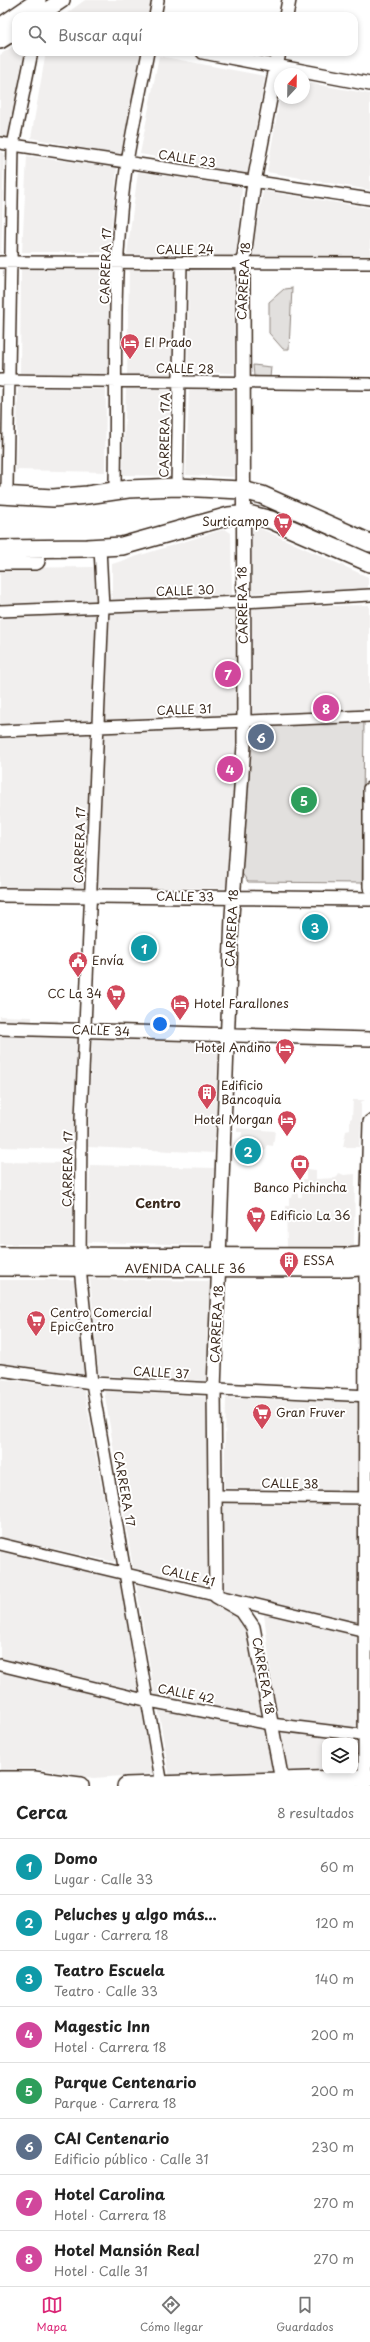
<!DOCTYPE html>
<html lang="es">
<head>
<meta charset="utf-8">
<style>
	body { margin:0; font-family:"Playpen Sans",sans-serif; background:#f2f2f2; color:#222 }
	.controls { position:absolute; right:12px; bottom:12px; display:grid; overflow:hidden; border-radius:8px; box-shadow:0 2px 6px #0003 }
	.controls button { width:36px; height:36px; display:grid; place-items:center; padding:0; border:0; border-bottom:1px solid #e0e0e0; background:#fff; color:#222; font:20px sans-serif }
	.compass { position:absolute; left:274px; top:68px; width:36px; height:36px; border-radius:50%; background:#fff; box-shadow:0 2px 6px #0003; rotate:22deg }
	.you { position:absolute; left:160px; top:1024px; width:14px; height:14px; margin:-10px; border:3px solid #fff; border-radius:50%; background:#1a73e8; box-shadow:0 0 0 6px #1a73e833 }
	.badge { display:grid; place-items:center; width:26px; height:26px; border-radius:50%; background:#db2777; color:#fff; font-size:13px; font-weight:700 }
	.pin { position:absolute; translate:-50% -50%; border:2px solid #fff; box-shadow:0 1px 4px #0006 }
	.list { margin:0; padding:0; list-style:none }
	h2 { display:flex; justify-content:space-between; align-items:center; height:52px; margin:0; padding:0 16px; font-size:17px }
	h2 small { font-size:13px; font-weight:400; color:#767676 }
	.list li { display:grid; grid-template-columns:26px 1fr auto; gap:12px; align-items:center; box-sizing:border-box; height:56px; padding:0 16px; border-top:1px solid #e0e0e0 }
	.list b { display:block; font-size:15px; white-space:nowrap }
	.list p { margin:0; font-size:13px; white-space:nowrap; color:#767676 }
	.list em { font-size:13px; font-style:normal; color:#767676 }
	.icon { flex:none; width:22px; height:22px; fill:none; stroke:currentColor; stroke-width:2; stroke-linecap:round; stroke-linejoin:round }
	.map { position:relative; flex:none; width:370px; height:1786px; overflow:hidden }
	.search { position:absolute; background:#fff; box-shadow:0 2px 6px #0003; left:12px; right:12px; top:12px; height:44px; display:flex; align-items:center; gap:10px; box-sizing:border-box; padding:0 14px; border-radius:12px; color:#767676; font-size:15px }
	.sheet { height:500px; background:#fff }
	nav { display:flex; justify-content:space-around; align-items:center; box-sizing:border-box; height:56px; border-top:1px solid #e0e0e0; background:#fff; font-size:11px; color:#767676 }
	nav a { display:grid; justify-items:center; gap:2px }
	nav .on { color:#db2777 }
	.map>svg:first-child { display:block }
	.built { fill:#f1efee }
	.green { fill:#e2e0de; stroke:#8e857e }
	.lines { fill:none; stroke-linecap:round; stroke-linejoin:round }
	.minor-casing { stroke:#3b2a1e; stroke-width:14 }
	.tertiary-casing { stroke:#3b2a1e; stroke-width:16 }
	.secondary-casing { stroke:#3b2a1e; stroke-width:18 }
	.primary-casing { stroke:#3b2a1e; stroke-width:20 }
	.minor { stroke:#fff; stroke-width:11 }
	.tertiary { stroke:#fff; stroke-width:13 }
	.secondary { stroke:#fff; stroke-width:15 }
	.primary { stroke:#fff; stroke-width:17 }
	.labels { text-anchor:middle; stroke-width:4; stroke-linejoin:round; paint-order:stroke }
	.street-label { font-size:12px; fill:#3b2a1e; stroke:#fff }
	.poi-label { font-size:12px; fill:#3b2a1e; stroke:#fff; text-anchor:start }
	.neighbourhood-label { font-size:13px; font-weight:bold; fill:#3b2a1e; stroke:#fff }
</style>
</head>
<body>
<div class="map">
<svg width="370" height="1786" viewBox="0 0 370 1786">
	<rect width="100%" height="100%" fill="#fff"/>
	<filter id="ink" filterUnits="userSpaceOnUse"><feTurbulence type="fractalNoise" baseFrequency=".025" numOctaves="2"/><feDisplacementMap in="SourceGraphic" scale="8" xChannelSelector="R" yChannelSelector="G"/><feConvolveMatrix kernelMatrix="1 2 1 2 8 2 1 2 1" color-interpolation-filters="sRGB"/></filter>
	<g filter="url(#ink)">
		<!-- built -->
		<path class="built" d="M85,0H151L148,16H84L67,13Z
			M16,44V52H24L8,140L0,138V55Z
			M46,52L141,53L122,155L31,138Z
			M159,56L265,76L247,174L140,154Z
			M304,82L370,94V190L267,172L280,98H304Z
			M0,152L4,153L1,254L0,253Z
			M27,156L117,168L109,252H22Z
			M138,172L242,187L237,256L127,254Z
			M263,191L370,208V256H252Z
			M21,269L109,270V374L20,373Z
			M129,270L174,271L173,376L127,375Z
			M189,270L235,271L234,373L188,372Z
			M18,388L106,389L105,472L16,470Z
			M126,388L174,390L171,476L123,475Z
			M189,389L237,391L234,477L186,475Z
			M252,527H257L368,577V590L252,593Z
			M225,529L231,533L232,597L112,600V564Z
			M95,567V602L0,603V568Z
			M369,605V710L252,713V608Z
			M236,608V715L103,721L107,611Z
			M98,613L91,721L0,726V617Z
			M237,727L226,888H97L104,732Z
			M92,734L86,887H0V737Z
			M0,1016L32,1017V1021L58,1020V1027L0,1024Z
			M0,1035L78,1037L75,1149L0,1147Z
			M92,1037L219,1043L214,1153L88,1147Z
			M353,1100H365L361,1102V1121H366V1123L361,1124L359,1147H343L346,1131L350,1130V1119L352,1118Z
			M237,1128L275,1131L273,1146L267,1145L266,1150L262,1151L234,1149V1143H241L242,1132H237Z
			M0,1162L75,1163V1245L0,1244Z
			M90,1165L215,1168L214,1245L88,1242Z
			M306,1169L316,1170V1179L336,1178L339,1173L344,1175L355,1174L354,1249L287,1247L286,1206H289V1198H292L293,1194L298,1193V1197H302V1192H305L306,1184L303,1183V1179H306Z
			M90,1279L212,1281L208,1381L99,1375Z
			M0,1280H75L85,1375L0,1363Z
			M0,1379L84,1389L115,1562L0,1537Z
			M104,1390L207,1397L208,1586L133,1568Z
			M226,1398L362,1402L360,1492L224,1488Z
			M222,1500L360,1504L359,1623L222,1591Z
			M0,1549L122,1579L140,1691L0,1658Z
			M136,1583L216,1601L242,1618L251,1637L264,1717L155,1696Z
			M264,1614L359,1635L360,1729L276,1717Z
			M0,1672L141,1706L153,1774L93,1778L40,1769L0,1770Z
			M158,1707L266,1728L273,1773L169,1774Z
			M282,1730L360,1741L359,1769H355V1741H325V1769L285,1770Z"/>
		<!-- green -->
		<path class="green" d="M292,288L289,349H283L269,333V302L284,289Z
			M253,365L271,367L270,378L254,376Z
			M364,722L362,883L248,882L241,872L249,727Z"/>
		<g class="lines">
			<defs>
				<path id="minor" d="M155,16L158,0
					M0,143L370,199
					M0,262L370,263
					M0,380L370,384
					M115,484C117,377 111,268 127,162C133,125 141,89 148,52
					M7,486L13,145L32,52
					M177,487L181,263
					M100,548L103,607L81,1119L80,1268L92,1383L162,1785
					M0,611L243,602L370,595
					M0,731L370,716
					M0,1370L92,1383L370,1396
					M215,1496L365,1498
					M0,1544L370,1632
					M0,1665L149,1701L271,1724L370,1736"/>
				<path id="tertiary" d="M286,16L289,0
					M203,52L370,84
					M279,52L254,182L243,264L244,745L232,916L214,1389L216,1596L242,1611L253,1627L283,1786
					M370,789V887
					M0,895L370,899
					M0,1028L370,1039
					M365,1786L366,1255L370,1122"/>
				<path id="secondary" d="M38,16L62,0
					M0,26L38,0
					M0,41L16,31
					M0,1255L348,1256L370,1254
					M0,1268L348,1269L370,1267"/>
				<path id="primary" d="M0,495L53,498L87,495L128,489L177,487L242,490L262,495L370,543
					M0,549L87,548L122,546L229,516L248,514L271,520L370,563
					M0,561H36
					M0,1780H34L80,1786
					M126,1786L370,1778"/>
			</defs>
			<!-- minor casing -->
			<use href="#minor" class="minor-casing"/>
			<!-- tertiary casing -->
			<use href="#tertiary" class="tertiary-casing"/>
			<!-- secondary casing -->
			<use href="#secondary" class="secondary-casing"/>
			<!-- primary casing -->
			<use href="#primary" class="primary-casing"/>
			<!-- minor -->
			<use href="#minor" class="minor"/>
			<!-- tertiary -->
			<use href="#tertiary" class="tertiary"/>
			<!-- secondary -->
			<use href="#secondary" class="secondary"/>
			<!-- primary -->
			<use href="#primary" class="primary"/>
		</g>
	</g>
	<!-- icons -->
	<defs>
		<symbol id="hotel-pin" viewBox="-11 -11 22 30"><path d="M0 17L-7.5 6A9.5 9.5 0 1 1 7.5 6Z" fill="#d1495b" stroke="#fff"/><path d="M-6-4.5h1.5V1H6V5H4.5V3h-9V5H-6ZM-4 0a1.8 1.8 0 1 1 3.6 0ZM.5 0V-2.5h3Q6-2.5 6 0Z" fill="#fff"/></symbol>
		<symbol id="supermarket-pin" viewBox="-11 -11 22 30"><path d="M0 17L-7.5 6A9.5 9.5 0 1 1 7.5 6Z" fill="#d1495b" stroke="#fff"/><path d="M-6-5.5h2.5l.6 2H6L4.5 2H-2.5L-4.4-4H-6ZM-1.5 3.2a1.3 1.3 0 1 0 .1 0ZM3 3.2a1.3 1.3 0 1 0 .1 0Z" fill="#fff"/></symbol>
		<symbol id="civic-pin" viewBox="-11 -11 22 30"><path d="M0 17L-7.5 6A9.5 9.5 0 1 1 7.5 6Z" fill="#d1495b" stroke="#fff"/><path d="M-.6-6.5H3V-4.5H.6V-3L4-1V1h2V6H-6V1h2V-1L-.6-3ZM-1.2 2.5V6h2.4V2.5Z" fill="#fff"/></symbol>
		<symbol id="building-pin" viewBox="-11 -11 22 30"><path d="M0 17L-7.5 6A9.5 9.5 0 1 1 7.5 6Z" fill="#d1495b" stroke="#fff"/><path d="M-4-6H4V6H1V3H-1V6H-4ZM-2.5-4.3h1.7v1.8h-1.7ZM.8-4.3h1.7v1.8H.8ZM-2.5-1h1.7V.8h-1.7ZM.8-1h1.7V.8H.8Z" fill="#fff"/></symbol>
		<symbol id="bank-pin" viewBox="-11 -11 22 30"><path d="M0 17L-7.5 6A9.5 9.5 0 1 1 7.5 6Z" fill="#d1495b" stroke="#fff"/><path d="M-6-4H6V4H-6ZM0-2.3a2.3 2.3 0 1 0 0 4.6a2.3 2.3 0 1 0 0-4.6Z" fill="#fff"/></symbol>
	</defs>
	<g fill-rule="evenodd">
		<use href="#hotel-pin" x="119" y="332" width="22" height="30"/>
		<use href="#supermarket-pin" x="272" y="511" width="22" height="30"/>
		<use href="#civic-pin" x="67" y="950" width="22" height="30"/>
		<use href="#supermarket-pin" x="105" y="983" width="22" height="30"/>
		<use href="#hotel-pin" x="169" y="993" width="22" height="30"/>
		<use href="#hotel-pin" x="274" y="1037" width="22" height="30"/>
		<use href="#building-pin" x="196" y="1082" width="22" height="30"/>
		<use href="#hotel-pin" x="276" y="1109" width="22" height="30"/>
		<use href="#bank-pin" x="289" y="1153" width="22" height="30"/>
		<use href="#supermarket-pin" x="245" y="1205" width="22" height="30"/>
		<use href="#building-pin" x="278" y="1250" width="22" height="30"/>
		<use href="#supermarket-pin" x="25" y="1309" width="22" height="30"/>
		<use href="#supermarket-pin" x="251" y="1402" width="22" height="30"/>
	</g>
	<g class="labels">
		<!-- street labels -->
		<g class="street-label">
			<text transform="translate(187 159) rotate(9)" y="4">CALLE 23</text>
			<text x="185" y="254">CALLE 24</text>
			<text transform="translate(106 266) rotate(-88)" y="4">CARRERA 17</text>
			<text transform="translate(244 281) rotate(-87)" y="4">CARRERA 18</text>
			<text transform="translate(185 369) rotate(1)" y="4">CALLE 28</text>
			<text transform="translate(165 435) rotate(-89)" y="4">CARRERA 17A</text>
			<text transform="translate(185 591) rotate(-2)" y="4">CALLE 30</text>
			<text transform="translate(243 605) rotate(-91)" y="4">CARRERA 18</text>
			<text transform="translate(184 710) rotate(-2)" y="4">CALLE 31</text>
			<text transform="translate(80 845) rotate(-88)" y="4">CARRERA 17</text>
			<text transform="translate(185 897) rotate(1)" y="4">CALLE 33</text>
			<text transform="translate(232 928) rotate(-87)" y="4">CARRERA 18</text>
			<text transform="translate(101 1031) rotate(2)" y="4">CALLE 34</text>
			<text transform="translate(68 1169) rotate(-89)" y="4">CARRERA 17</text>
			<text x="185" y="1273">AVENIDA CALLE 36</text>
			<text transform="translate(217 1324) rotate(-87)" y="4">CARRERA 18</text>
			<text transform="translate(161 1373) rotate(3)" y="4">CALLE 37</text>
			<text transform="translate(290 1484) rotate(1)" y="4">CALLE 38</text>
			<text transform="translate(124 1489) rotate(80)" y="4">CARRERA 17</text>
			<text transform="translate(188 1576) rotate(14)" y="4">CALLE 41</text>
			<text transform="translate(263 1676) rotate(80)" y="4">CARRERA 18</text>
			<text transform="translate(186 1694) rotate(11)" y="4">CALLE 42</text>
		</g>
		<!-- poi labels -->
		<g class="poi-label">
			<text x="144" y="347">El Prado</text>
			<text x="269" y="526" text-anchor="end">Surticampo</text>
			<text x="92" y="965">Envía</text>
			<text x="102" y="998" text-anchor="end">CC La 34</text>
			<text x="194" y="1008">Hotel Farallones</text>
			<text x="271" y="1052" text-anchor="end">Hotel Andino</text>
			<text x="221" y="1090">Edificio<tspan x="221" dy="14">Bancoquia</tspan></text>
			<text x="273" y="1124" text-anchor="end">Hotel Morgan</text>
			<text x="300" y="1192" text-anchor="middle">Banco Pichincha</text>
			<text x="270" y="1220">Edificio La 36</text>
			<text x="303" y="1265">ESSA</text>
			<text x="50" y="1317">Centro Comercial<tspan x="50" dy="14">EpicCentro</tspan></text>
			<text x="276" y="1417">Gran Fruver</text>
		</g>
		<!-- neighbourhood labels -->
		<g class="neighbourhood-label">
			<text x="158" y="1208">Centro</text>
		</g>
	</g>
</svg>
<div class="controls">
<button><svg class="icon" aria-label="layers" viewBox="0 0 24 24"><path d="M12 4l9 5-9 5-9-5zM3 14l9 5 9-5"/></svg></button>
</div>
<svg class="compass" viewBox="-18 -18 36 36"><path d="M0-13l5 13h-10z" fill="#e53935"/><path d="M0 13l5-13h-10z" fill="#767676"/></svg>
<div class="you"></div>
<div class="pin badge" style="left:144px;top:948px;background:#0f9aa8">1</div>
<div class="pin badge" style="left:248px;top:1151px;background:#0f9aa8">2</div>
<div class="pin badge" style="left:315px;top:927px;background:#0f9aa8">3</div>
<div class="pin badge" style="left:230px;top:769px;background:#d1479c">4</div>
<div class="pin badge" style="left:304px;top:800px;background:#2e9e5b">5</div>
<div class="pin badge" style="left:261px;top:737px;background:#5c6f8a">6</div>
<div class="pin badge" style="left:228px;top:674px;background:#d1479c">7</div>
<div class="pin badge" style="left:326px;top:708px;background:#d1479c">8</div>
<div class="search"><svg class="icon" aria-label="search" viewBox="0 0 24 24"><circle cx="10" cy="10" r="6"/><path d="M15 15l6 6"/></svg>Buscar aquí</div>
</div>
<section class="sheet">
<h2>Cerca<small>8 resultados</small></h2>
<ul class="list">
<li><span class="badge" style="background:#0f9aa8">1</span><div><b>Domo</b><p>Lugar · Calle 33</p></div><em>60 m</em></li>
<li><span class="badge" style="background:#0f9aa8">2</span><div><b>Peluches y algo más...</b><p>Lugar · Carrera 18</p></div><em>120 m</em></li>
<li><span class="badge" style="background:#0f9aa8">3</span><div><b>Teatro Escuela</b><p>Teatro · Calle 33</p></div><em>140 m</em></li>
<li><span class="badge" style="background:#d1479c">4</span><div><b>Magestic Inn</b><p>Hotel · Carrera 18</p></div><em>200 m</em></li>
<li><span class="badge" style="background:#2e9e5b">5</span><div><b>Parque Centenario</b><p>Parque · Carrera 18</p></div><em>200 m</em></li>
<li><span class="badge" style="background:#5c6f8a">6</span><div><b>CAI Centenario</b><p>Edificio público · Calle 31</p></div><em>230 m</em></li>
<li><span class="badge" style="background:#d1479c">7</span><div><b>Hotel Carolina</b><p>Hotel · Carrera 18</p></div><em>270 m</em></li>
<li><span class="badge" style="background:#d1479c">8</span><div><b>Hotel Mansión Real</b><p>Hotel · Calle 31</p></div><em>270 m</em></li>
</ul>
</section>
<nav>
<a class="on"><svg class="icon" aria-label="map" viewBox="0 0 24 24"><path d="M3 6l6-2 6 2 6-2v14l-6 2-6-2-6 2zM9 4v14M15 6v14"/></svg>Mapa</a>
<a><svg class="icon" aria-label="directions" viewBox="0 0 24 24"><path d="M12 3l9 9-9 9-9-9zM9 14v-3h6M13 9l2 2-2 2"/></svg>Cómo llegar</a>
<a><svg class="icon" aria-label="saved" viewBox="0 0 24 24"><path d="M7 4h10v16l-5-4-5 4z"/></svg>Guardados</a>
</nav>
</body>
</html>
